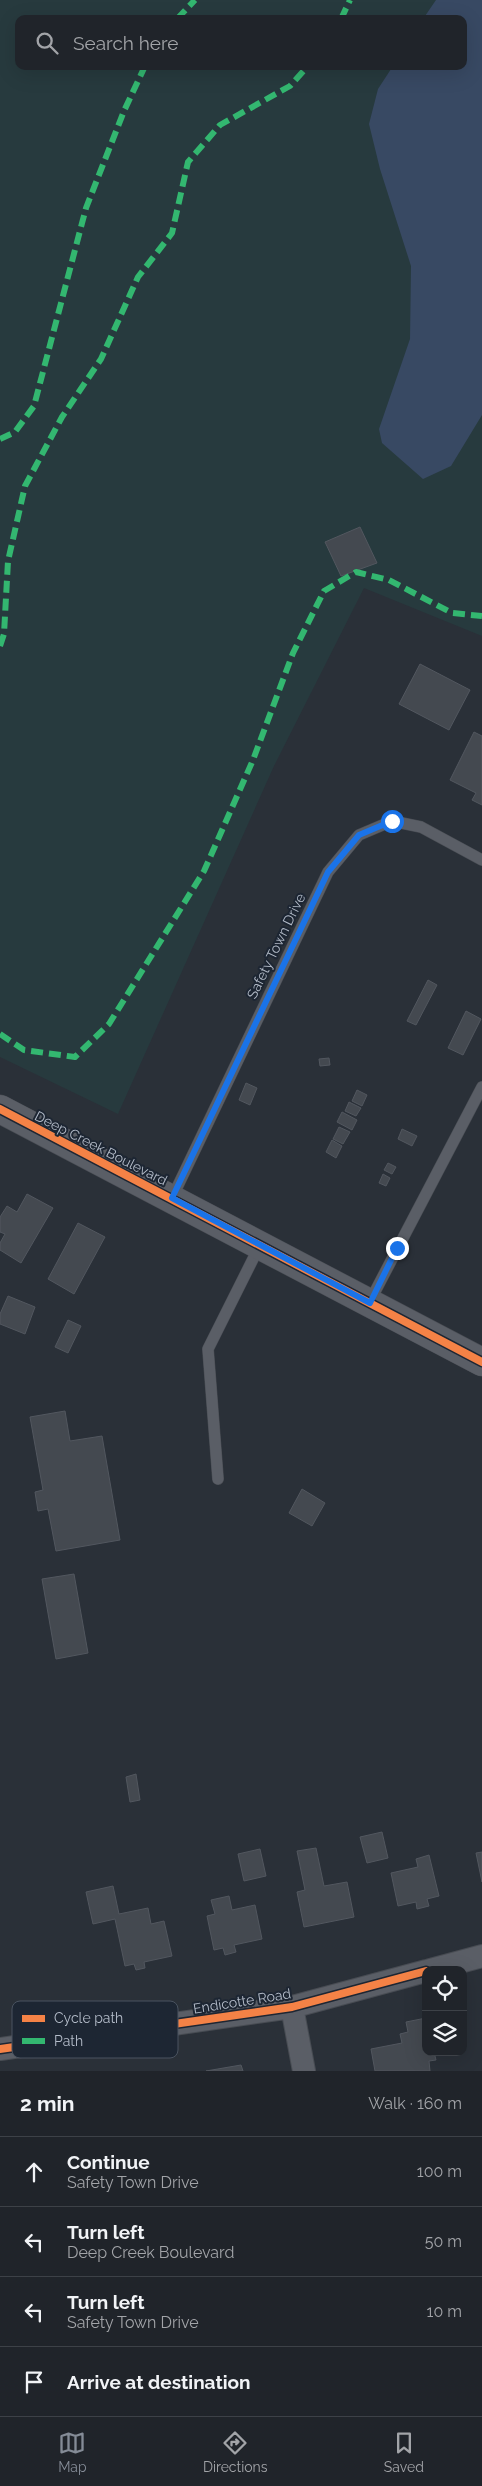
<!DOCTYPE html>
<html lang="en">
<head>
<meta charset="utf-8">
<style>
	body { margin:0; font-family:Raleway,sans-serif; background:#282c32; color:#f1f3f6 }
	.controls { position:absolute; right:15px; bottom:15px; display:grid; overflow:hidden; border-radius:10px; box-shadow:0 5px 20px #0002 }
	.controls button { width:45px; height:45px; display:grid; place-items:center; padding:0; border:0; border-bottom:1px solid #3d4147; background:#20242a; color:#f1f3f6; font:25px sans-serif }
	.stop { position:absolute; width:15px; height:15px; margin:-11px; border:4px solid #1a73e8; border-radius:50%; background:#fff }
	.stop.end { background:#1a73e8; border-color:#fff; box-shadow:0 1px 5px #0008 }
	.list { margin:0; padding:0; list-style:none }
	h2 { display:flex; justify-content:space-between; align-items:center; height:65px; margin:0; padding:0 20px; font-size:21px }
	h2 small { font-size:16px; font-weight:400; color:#a2a4a8 }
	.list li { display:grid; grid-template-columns:32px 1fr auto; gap:15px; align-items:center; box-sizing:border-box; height:70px; padding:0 20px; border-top:1px solid #3d4147 }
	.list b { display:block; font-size:19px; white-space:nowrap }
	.list p { margin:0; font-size:16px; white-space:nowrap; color:#a2a4a8 }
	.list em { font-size:16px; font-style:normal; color:#a2a4a8 }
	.icon { flex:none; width:28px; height:28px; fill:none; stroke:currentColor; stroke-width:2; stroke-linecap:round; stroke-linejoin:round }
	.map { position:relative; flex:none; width:482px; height:2071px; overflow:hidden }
	.search { position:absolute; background:#20242a; box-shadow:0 5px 20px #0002; left:15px; right:15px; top:15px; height:55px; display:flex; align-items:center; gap:12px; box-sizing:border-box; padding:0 18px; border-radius:10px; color:#a2a4a8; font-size:19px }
	.sheet { height:345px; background:#20242a }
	nav { display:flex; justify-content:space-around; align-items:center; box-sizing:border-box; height:70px; border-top:1px solid #3d4147; background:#20242a; font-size:14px; color:#a2a4a8 }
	nav a { display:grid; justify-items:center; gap:2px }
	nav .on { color:#848b96 }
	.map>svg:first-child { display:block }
	.green { fill:#273a3e; fill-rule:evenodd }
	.water { fill:#384963 }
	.building { fill:#444950; stroke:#52575f }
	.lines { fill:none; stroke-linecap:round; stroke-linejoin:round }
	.service-casing { stroke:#484c53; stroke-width:12 }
	.minor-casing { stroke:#484c53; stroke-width:24 }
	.tertiary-casing { stroke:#484c53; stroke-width:29 }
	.service { stroke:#5a5e66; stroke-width:11 }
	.minor { stroke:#5a5e66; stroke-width:22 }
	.tertiary { stroke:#5a5e66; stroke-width:28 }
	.quiet { stroke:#33b770; stroke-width:6; stroke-dasharray:12 6; stroke-linecap:butt }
	.cycleway-casing { stroke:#1d2633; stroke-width:11 }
	.cycleway { stroke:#f48246; stroke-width:8 }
	.route { stroke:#1a73e8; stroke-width:6 }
	.labels { text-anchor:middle; stroke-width:4; stroke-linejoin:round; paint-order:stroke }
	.street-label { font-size:14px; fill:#b4bcc9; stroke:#1d2633 }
	.key { fill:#1d2633; stroke:#4a5360; stroke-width:1 }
	.key-label { font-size:14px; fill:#b4bcc9 }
</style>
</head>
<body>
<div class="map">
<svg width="482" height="2071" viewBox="0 0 482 2071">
	<rect width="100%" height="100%" fill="#2a3038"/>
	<!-- green -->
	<path class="green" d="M0,0H482V636L364,588L274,766L118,1114L0,1057ZM19,19H463V66H19Z"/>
	<!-- water -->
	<path class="water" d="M436,0H482V415L451,466L423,479L382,443L379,429L410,339L411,266L380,169L369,124L378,89L393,66H463V19H423Z"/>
	<!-- building -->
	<path class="building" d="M360,527L377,563L341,576L325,542Z
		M420,664L470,690L449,730L399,704Z
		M474,732L482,736V805L472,800L476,793L450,780Z
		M428,980L437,985L416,1025L407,1021Z
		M466,1011L481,1019L463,1055L448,1048Z
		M329,1058L330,1065L320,1066L319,1059Z
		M246,1083L257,1088L250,1105L239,1100Z
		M357,1090L367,1095L362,1106L352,1101Z
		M349,1102L361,1108L356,1116L345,1111Z
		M342,1112L357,1120L352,1130L337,1122Z
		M339,1127L350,1132L343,1144L333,1139Z
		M402,1129L417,1136L412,1146L398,1139Z
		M332,1140L342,1146L336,1158L326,1152Z
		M388,1163L396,1167L392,1174L384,1170Z
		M383,1174L390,1178L386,1186L379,1183Z
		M27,1194L53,1208L21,1263L0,1250V1243L5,1234L0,1232V1217L7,1206L17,1212Z
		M78,1223L105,1237L74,1294L48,1279Z
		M8,1296L35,1307L25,1334L0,1324V1314Z
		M68,1320L81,1326L68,1353L55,1347Z
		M65,1411L70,1441L102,1436L120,1540L56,1551L48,1509L38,1511L35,1492L43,1490L30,1417Z
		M302,1489L325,1503L312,1526L289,1513Z
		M74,1574L88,1653L56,1659L42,1579Z
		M136,1774L140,1800L130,1802L126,1777Z
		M382,1832L388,1858L367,1863L360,1837Z
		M316,1848L324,1886L347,1882L354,1917L304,1927L297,1892L305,1890L297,1851Z
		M260,1849L266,1876L244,1881L238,1854Z
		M482,1852V1882L476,1853Z
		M429,1855L439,1896L427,1899L429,1906L417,1909L416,1902L398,1906L391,1873L418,1867L416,1859Z
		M113,1886L119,1914L148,1908L151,1924L164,1921L172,1956L144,1962L145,1968L136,1970L134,1964L125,1966L115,1919L93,1924L86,1892Z
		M229,1896L232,1910L255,1905L262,1939L234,1945L236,1952L225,1955L223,1948L214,1950L207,1916L215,1914L211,1900Z
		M426,2018V2052H434L436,2060L429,2061L430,2071H375L371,2049L402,2043L400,2034L408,2032L406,2022Z
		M241,2065L243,2071H206Z"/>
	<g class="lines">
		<defs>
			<path id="service" d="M172,1198L328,872L359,835L392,821L421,827L482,860
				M369,1303L482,1087
				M218,1479L208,1349L260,1245"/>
			<path id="minor" d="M430,1970L482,1956
				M292,2007L304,2071
				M0,2049L292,2007L426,1971"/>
			<path id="tertiary" d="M0,1109L482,1362"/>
		</defs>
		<!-- service casing -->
		<use href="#service" class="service-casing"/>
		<!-- minor casing -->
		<use href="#minor" class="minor-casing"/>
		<!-- tertiary casing -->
		<use href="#tertiary" class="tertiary-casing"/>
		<!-- service -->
		<use href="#service" class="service"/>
		<!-- minor -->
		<use href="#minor" class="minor"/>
		<!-- tertiary -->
		<use href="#tertiary" class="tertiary"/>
		<!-- quiet -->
		<path class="quiet" d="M177,19L195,0
			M341,19L350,0
			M0,439L15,432L34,406L86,208L124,111L145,66
			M0,646L4,634L8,561L25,486L62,417L101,359L138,277L172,233L188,162L220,125L290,86L308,66
			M0,1034L24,1050L75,1057L109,1024L204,871L253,760L293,653L324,591L356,572L389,580L452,613L482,616"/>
		<defs>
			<path id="cycleway" d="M0,1109L482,1362
				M0,2049L292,2007L426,1971"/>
		</defs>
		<!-- cycleway casing -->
		<use href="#cycleway" class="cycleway-casing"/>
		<!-- cycleway -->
		<use href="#cycleway" class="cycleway"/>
	</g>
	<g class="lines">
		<!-- route -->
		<path class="route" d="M392,821L359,835L328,872L172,1198L370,1303L397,1248"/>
	</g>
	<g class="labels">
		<!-- street labels -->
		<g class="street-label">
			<text transform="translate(276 946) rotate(-64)" y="5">Safety Town Drive</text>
			<text transform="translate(101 1148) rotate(27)" y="5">Deep Creek Boulevard</text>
			<text transform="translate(242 2001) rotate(-9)" y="5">Endicotte Road</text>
		</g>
	</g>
	<!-- legend -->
	<rect x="12" y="2001" width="166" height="57" rx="8" class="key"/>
	<rect x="22" y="2015" width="23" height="7" fill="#f48246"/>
	<rect x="22" y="2038" width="23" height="6" fill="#33b770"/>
	<g class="key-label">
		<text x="54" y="2023">Cycle path</text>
		<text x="54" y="2046">Path</text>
	</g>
</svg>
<div class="controls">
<button><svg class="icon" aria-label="locate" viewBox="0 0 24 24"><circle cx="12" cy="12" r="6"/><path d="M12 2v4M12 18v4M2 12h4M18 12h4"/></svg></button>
<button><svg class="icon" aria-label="layers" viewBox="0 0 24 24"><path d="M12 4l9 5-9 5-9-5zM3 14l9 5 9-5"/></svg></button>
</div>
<div class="stop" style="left:392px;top:821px"></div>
<div class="stop end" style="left:397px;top:1248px"></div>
<div class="search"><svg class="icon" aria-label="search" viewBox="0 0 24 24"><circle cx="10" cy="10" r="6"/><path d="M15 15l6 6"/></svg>Search here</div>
</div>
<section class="sheet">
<h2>2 min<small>Walk · 160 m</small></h2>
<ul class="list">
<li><svg class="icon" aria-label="ahead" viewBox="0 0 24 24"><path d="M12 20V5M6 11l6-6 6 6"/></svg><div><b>Continue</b><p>Safety Town Drive</p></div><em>100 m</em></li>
<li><svg class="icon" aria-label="left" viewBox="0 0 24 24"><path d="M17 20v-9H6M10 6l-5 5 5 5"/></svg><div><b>Turn left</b><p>Deep Creek Boulevard</p></div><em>50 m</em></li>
<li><svg class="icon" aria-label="left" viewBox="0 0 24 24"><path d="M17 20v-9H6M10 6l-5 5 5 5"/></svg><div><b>Turn left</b><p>Safety Town Drive</p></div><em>10 m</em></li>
<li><svg class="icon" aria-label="arrive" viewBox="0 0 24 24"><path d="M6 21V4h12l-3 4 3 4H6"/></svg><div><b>Arrive at destination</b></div></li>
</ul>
</section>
<nav>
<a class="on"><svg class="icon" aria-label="map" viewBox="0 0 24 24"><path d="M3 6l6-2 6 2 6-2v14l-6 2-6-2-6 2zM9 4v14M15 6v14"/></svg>Map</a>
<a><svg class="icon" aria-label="directions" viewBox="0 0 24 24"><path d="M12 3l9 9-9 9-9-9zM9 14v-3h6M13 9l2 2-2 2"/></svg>Directions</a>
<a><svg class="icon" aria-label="saved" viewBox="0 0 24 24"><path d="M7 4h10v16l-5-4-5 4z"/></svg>Saved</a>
</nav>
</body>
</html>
